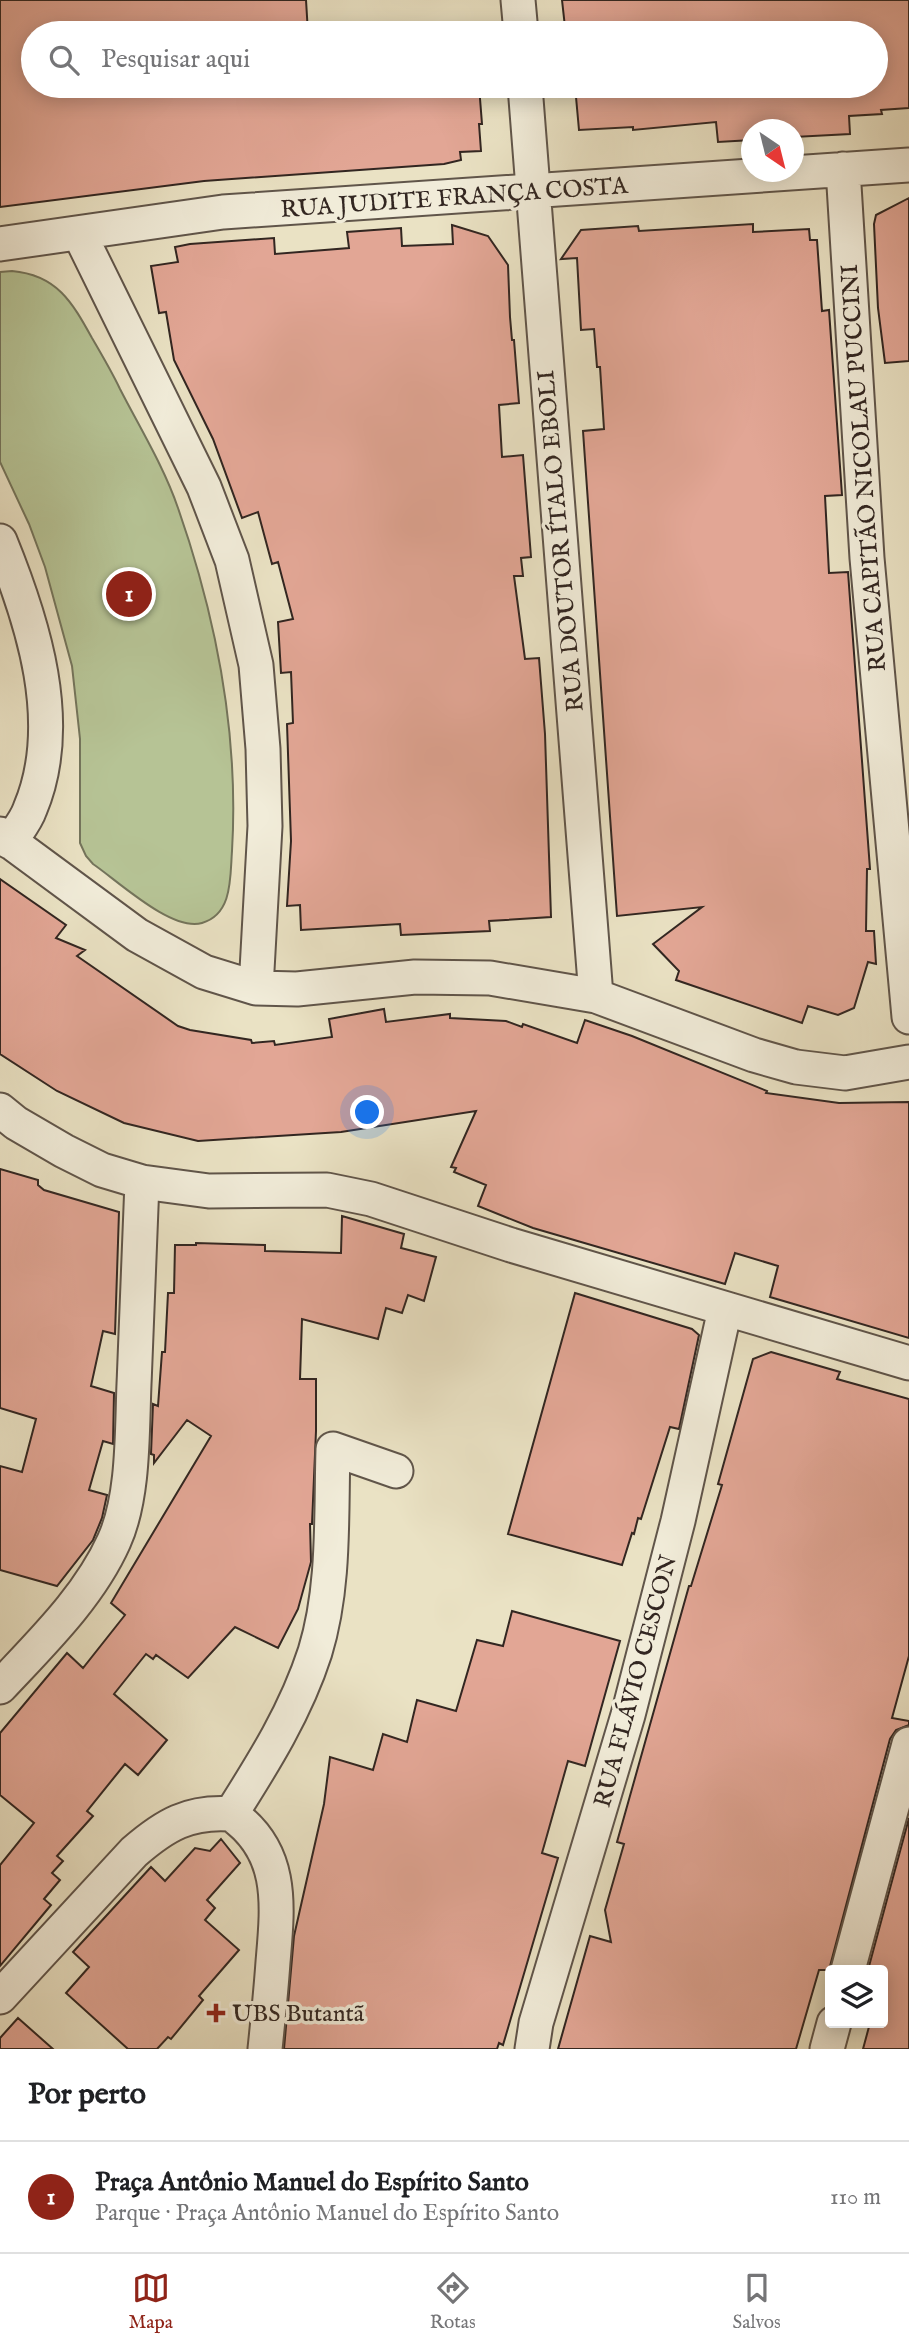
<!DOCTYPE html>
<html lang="pt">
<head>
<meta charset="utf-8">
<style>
	body { margin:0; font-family:"IM FELL English",serif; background:#f2f2f2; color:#202124 }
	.controls { position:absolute; right:21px; bottom:21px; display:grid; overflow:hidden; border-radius:7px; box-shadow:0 4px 18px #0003 }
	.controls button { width:63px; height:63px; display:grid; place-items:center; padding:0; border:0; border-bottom:2px solid #e0e0e0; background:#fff; color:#202124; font:35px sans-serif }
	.compass { position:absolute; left:741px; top:119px; width:63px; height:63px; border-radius:50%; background:#fff; box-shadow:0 4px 18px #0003; rotate:145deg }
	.you { position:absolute; left:368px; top:1113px; width:24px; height:24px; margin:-18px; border:5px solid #fff; border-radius:50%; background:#1a73e8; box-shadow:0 0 0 10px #1a73e833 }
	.badge { display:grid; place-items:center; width:46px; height:46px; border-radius:50%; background:#8f2418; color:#fff; font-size:23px; font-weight:700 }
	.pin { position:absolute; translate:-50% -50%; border:4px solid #fff; box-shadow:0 2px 7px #0006 }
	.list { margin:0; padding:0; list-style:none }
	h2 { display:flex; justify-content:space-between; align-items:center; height:91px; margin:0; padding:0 28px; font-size:30px }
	h2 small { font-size:23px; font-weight:400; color:#757577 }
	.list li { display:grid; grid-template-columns:46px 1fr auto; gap:21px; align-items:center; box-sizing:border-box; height:112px; padding:0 28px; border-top:2px solid #e0e0e0 }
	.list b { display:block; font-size:26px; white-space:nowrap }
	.list p { margin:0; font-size:23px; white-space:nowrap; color:#757577 }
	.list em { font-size:23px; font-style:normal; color:#757577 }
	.icon { flex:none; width:38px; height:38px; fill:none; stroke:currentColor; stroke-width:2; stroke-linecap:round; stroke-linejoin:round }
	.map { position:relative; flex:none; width:909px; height:2049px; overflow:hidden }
	.search { position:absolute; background:#fff; box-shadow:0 4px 18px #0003; left:21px; right:21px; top:21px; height:77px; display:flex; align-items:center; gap:18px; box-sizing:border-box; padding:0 24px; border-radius:38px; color:#757577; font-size:26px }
	.sheet { height:203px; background:#fff }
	nav { display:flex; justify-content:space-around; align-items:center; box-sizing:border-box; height:98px; border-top:2px solid #e0e0e0; background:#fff; font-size:19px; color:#757577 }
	nav a { display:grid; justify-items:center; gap:4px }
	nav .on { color:#8f2418 }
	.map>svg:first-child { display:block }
	.green { fill:#b6c395; stroke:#74745b; stroke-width:2 }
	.building { fill:#e2a695; stroke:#322621; stroke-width:2 }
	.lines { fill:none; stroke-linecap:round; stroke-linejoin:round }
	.street-casing { stroke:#60554a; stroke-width:37 }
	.street { stroke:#f1ecd9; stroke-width:33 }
	.poi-dot { fill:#8f2418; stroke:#f1ecd9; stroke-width:2.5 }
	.labels { text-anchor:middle; stroke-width:7; stroke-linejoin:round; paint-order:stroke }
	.street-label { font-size:24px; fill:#322621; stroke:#f1ecd9 }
	.poi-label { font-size:24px; fill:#322621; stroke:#f1ecd9; text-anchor:start }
</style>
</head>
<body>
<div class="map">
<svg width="909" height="2049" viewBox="0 0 909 2049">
	<rect width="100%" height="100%" fill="#eae2c4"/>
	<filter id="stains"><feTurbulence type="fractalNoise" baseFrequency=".00286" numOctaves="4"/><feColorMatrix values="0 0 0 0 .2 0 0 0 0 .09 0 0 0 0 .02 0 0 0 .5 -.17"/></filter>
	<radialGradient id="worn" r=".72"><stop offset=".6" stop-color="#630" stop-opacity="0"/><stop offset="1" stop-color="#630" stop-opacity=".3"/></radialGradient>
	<!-- green -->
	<path class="green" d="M12,271C57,275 72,302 92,338C102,355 112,372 120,389C140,428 164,467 178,508C216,617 239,735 232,851C230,877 233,914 202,923C172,932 118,881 93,864L86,856L80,843V739L72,666L45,567L29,524L0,462V272Z"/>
	<!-- building -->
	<path class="building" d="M0,0H306L308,33H33V86H479L482,124H479L481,151L460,152L461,160L444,164L204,181L0,207Z
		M562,0H909V108L881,110L882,114L849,116L850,134L794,137V130H752V140L718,142L716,122L633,130V127L579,130L575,86H876V33H576L575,27H565Z
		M909,198V361L885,363L878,308L874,224L876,215Z
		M753,224V232L809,229L810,240H817L822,311L829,310L842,495L825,496L829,573L848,572L870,869H867L866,931H874L876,964L868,962L854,1008L838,1015L808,1006L802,1023L676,980L679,971L653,944L702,907L617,916L583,431L604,429L600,367H597L594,329L581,330L577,258L561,259L581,230L638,226L639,231Z
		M452,225L488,236L508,265L510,317L512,340H514L519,403L499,405L502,457L523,455L531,557L521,558L523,576H514L525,659L539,658L545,734L551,917L489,921L490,931L401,935L400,924L301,930L300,905L287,906L291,841L287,724L293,723L291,672L281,673L278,622L293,619L278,562L272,564L258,512L242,518L213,439L174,360L166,312L159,313L151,266L178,262L175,247L190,244L274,238L275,254L349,248L347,232L401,228L402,246L453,244Z
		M0,879L66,925L56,938L85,950L77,956L178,1026L190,1030L251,1040L252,1043L274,1041L275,1045L332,1037L329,1019L384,1009L386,1022L450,1014V1018L506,1021L522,1027L523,1024L577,1043L585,1020L632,1036L767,1091L766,1093L839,1103L909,1102V1338L770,1297L778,1266L735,1253L725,1284L533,1228L478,1206L486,1185L454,1172L456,1168L451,1167L476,1111L341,1132L198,1141L124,1123L57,1091L0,1054Z
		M0,1169L38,1180V1185L44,1190L119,1212L115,1334L103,1331L91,1386L114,1393L113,1444L103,1441L89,1490L107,1495L102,1518L93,1540L57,1586L0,1570V1466L22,1472L36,1419L0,1408Z
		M342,1216L404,1234L401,1248L436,1257L424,1301L408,1295L402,1313L386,1308L378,1339L302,1319L300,1379H316V1431L312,1524H310L311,1562L298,1609L278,1648L235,1627L188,1678L156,1655L153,1659L146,1654L114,1694L167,1740L138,1775L125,1764L87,1811L93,1816L57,1856L63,1861L52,1873L60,1880L44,1899L51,1905L0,1966V1865L34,1823L0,1795V1733L67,1653L83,1668L125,1615L111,1603L211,1436L187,1420L154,1463V1455L151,1454L153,1404L158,1406L162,1352H165L168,1293H174L175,1245H196V1243L265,1245V1251L341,1253Z
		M575,1293L692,1329L699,1335L679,1429L670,1427L641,1519L638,1518L634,1534L632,1533L622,1565L508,1534Z
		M771,1352L840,1372L837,1379L909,1399V1656L892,1718L909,1721V1725L896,1730L890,1739L829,1970H819L796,2049H558L590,1936L611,1942L605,1910L624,1844L617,1842L689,1586H691L722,1485L718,1484L753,1359Z
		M512,1611L620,1641L585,1766L568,1761L542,1853L558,1858L503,2045L499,2043L497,2049H284L294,1936L324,1804L330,1757L373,1770L383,1734L407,1742L417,1700L456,1711L477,1640L503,1646Z
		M909,1818V2049H863L870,2023H883V1970H868Z
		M221,1839L240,1863L207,1900L215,1908L205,1920L239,1950L199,1996L203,2000L171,2039L168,2037L157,2049H128L66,1993L89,1967L73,1952L151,1867L165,1881L195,1848L210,1851Z
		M18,2018L53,2049H0V2038Z"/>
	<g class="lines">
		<defs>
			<path id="street" d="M518,0L521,33
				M525,86L596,996
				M843,169L867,558L909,1017
				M79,233L204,487L232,560L256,665L263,749L265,826L256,988
				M0,244L223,212L909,165
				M0,541C33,622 66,724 30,809C26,821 17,831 10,842
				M0,834L137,935L204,972L256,988L297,989L415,977L490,978L596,996L754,1055L796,1067L845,1073L909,1062
				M0,1110L16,1123L64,1151L102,1170L142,1182L209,1191L327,1190L371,1199L511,1245L909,1363
				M0,1687C41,1643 89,1597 114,1541C134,1497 132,1432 134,1384C137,1317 139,1250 142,1182
				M231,1814C264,1762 296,1711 315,1652C335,1587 331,1516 333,1449L396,1471
				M231,1814C284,1851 278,1904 273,1962C271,1991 268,2020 265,2049
				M848,1970L909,1744
				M0,1997L134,1852C165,1825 189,1811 231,1814
				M532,2049L536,2023L628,1715L678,1521L725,1309
				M827,2049L834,2023"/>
		</defs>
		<!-- street casing -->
		<use href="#street" class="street-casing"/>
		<!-- street -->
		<use href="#street" class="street"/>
	</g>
	<!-- markers -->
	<path class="poi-dot" d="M212.5 2002.5h7v7h7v7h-7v7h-7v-7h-7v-7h7z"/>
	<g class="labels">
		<!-- street labels -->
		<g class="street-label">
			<text transform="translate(454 197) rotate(-4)" y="8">RUA JUDITE FRANÇA COSTA</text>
			<text transform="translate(863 468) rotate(-94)" y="8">RUA CAPITÃO NICOLAU PUCCINI</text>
			<text transform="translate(560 541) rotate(-95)" y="8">RUA DOUTOR ÍTALO EBOLI</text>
			<text transform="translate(635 1681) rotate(-75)" y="8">RUA FLÁVIO CESCON</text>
		</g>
		<!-- poi labels -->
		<g class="poi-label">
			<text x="232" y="2021">UBS Butantã</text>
		</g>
	</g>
	<rect width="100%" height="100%" filter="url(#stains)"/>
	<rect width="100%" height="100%" fill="url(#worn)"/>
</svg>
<div class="controls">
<button><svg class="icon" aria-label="layers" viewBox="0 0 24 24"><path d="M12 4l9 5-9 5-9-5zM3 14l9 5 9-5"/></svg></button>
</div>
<svg class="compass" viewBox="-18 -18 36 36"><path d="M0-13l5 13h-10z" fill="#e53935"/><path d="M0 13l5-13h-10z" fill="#757577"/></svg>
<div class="you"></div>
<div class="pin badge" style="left:129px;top:594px">1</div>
<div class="search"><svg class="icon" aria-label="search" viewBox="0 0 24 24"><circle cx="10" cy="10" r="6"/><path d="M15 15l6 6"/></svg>Pesquisar aqui</div>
</div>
<section class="sheet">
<h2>Por perto<small></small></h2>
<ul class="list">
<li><span class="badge">1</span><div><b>Praça Antônio Manuel do Espírito Santo</b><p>Parque · Praça Antônio Manuel do Espírito Santo</p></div><em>110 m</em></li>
</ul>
</section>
<nav>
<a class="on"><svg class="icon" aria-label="map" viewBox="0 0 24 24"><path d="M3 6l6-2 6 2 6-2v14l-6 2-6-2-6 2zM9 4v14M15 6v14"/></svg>Mapa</a>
<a><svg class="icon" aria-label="directions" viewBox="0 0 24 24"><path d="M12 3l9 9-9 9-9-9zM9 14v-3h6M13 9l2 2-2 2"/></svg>Rotas</a>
<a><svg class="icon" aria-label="saved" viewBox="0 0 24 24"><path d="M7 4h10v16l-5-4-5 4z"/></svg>Salvos</a>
</nav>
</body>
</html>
